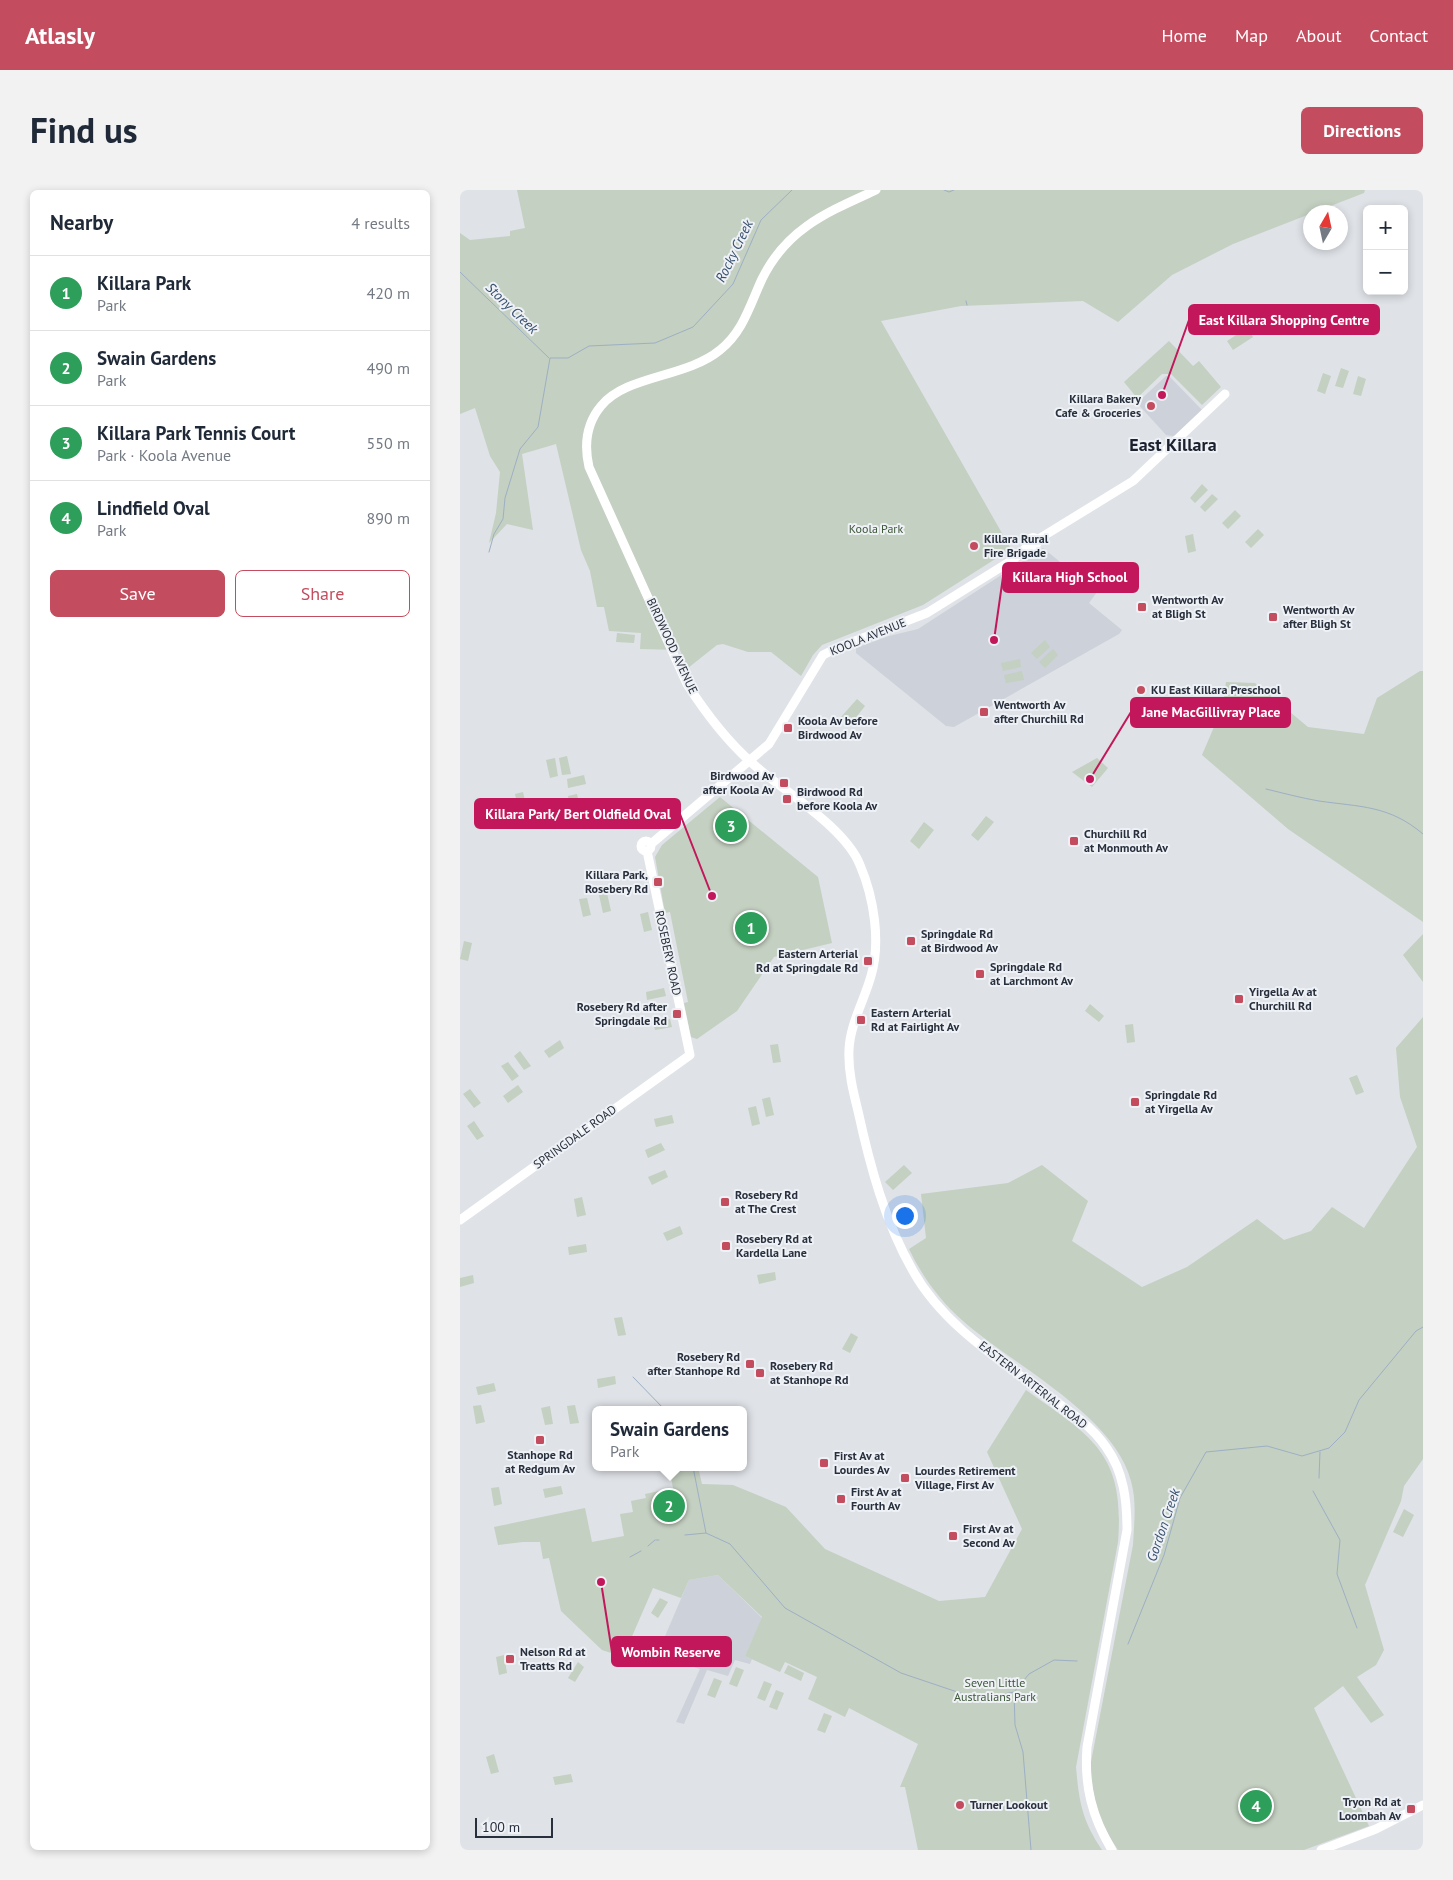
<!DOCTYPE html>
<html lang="en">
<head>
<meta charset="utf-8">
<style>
	body { margin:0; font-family:"PT Sans",sans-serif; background:#f2f2f3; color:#1f2937 }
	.controls { position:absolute; right:15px; top:15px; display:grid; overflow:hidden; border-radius:8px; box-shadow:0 2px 8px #0003 }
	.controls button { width:45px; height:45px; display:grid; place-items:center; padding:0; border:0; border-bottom:1px solid #e0e1e3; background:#fff; color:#1f2937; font:25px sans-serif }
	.compass { position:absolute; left:843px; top:15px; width:45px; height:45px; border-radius:50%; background:#fff; box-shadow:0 2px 8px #0003; rotate:9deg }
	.scale { position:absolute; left:15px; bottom:12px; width:78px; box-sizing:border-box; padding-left:5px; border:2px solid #29303d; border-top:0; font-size:14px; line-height:18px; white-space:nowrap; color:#29303d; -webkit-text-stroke:4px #eef1f5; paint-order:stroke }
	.you { position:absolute; left:444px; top:1025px; width:18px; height:18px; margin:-12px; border:4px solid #fff; border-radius:50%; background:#1a73e8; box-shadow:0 0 0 8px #1a73e833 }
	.badge { display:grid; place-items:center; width:32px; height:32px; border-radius:50%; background:#c34d5e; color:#fff; font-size:16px; font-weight:700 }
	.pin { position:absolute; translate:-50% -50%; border:2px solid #fff; box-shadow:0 1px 5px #0006 }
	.popup { position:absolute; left:132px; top:1216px; width:155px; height:65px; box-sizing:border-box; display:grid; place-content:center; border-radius:8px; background:#fff; filter:drop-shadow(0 1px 4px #0005); font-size:16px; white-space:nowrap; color:#747a83 }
	.popup b { font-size:19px; color:#1f2937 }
	.popup::after { content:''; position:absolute; left:50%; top:100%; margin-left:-10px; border:10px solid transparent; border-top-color:#fff }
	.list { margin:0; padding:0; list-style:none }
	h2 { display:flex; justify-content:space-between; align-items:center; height:65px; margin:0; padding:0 20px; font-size:21px }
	h2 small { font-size:16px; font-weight:400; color:#747a83 }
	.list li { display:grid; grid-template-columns:32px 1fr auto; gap:15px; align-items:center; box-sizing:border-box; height:75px; padding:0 20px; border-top:1px solid #e0e1e3 }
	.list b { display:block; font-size:19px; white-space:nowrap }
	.list p { margin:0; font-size:16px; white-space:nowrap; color:#747a83 }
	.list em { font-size:16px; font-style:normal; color:#747a83 }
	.actions { display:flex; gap:10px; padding:15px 20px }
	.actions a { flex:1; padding:11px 0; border:1px solid #c34d5e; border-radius:8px; text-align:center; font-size:18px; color:#c34d5e }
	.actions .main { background:#c34d5e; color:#fff }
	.map { position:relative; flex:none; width:963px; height:1660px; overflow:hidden; border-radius:8px }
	header { display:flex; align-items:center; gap:30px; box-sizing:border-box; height:70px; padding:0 25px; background:#c34d5e; color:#fff }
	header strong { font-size:24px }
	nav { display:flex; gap:28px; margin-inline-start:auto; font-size:18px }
	.intro { display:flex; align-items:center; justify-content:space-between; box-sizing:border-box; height:120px; padding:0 30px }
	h1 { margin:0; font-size:35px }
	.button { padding:12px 22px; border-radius:8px; background:#c34d5e; color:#fff; font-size:18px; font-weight:700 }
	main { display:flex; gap:30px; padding:0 30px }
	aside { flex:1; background:#fff; border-radius:8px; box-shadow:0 2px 8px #0003 }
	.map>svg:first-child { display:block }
	.built { fill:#cdd1d9 }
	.green { fill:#c4d0c1 }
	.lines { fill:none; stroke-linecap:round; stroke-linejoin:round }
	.stream { stroke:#9dafc4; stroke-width:1 }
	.secondary { stroke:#fff; stroke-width:9 }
	.poi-dot { fill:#c34d5e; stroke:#eef1f5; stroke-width:2 }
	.labels { text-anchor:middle; stroke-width:4; stroke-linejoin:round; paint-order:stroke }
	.poi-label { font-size:12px; font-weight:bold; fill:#29303d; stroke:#eef1f5; text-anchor:start }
	.park-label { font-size:12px; fill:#3d5738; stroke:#eef1f5 }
	.street-label { font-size:12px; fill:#29303d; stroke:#eef1f5 }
	.water-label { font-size:14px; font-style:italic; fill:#374f6d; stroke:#eef1f5 }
	.district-label { font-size:18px; font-weight:bold; fill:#1b212e; stroke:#eef1f5 }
	.leader { fill:none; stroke:#c2185b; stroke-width:2 }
	.callout-dot { fill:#c2185b; stroke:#eef1f5; stroke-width:2 }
	.callout { fill:#c2185b; stroke:#c2185b; stroke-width:2 }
	.callout-label { font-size:14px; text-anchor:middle; font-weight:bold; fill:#fff }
</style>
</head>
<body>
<header>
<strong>Atlasly</strong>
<nav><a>Home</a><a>Map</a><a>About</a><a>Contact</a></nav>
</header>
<div class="intro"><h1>Find us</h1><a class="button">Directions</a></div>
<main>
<aside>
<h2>Nearby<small>4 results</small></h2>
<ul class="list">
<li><span class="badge" style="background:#2e9e5b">1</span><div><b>Killara Park</b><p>Park</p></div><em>420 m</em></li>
<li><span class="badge" style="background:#2e9e5b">2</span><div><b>Swain Gardens</b><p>Park</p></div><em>490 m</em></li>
<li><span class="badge" style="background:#2e9e5b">3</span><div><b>Killara Park Tennis Court</b><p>Park · Koola Avenue</p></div><em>550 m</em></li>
<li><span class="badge" style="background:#2e9e5b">4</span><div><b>Lindfield Oval</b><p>Park</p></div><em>890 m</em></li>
</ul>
<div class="actions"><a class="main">Save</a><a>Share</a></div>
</aside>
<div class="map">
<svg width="963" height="1660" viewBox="0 0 963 1660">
	<rect width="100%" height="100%" fill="#dfe2e7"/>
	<!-- built -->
	<path class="built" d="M706,186L710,187L743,221L719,245L712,246L706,245L677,213Z
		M583,358L637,402L629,413L662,440L659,444L494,537L486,536L396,463V458L429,446L458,439Z
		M258,1385L302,1428L285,1466L292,1469L290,1474L275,1470L268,1486L247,1480L224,1534L216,1532L240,1479L197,1465L229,1390Z"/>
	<!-- green -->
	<path class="green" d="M57,0H905L904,3L773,54L712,85L658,132L623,111L501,116L421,131L551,359L463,415L362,455L353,465L341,486L311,462H288L263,454L257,455L228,478L220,460L180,459L181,443L149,441L144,417H137L130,381L121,360L96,254L62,264L73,340L47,334L29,353L36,323L40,282L30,266L15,218L0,224V43L10,50L50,46V41L65,38Z
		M787,138L793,147L773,160L767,151Z
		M709,151L733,176L739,171L761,197L742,215L711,184H702L677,208L664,192Z
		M881,178L889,181L883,198L875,196Z
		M863,183L871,186L865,204L857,201Z
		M898,186L906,189L901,206L893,204Z
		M742,294L748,300L735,313L730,308Z
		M752,304L758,309L745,322L740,317Z
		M775,320L781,326L768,339L762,333Z
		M798,339L804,345L791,358L785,352Z
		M733,344L736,361L728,363L725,346Z
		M157,443L175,445L174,453L156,452Z
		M585,450L590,457L577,469L571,463Z
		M593,459L598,465L585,478L579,472Z
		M560,469L561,477L543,481L541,473Z
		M562,481L564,490L546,493L544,485Z
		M960,481H963V732L828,639L742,565L763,516L766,492L795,493L848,537L904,544L917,508Z
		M397,509L405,516L390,535L381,527Z
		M107,566L111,584L102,585L99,568Z
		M95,568L98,586L90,588L86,570Z
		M637,568L648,578L632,597L612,582Z
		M124,585L126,594L108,598L107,589Z
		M63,602L67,620L59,622L55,604Z
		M117,604L121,622L112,624L108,606Z
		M260,607L358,687L372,753L314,767L277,821L237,849L231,847L224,813L228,812L210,722L205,723L195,667L202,655Z
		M526,626L534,632L518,651L511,645Z
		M464,632L474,640L459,659L450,651Z
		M147,703L151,721L143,723L139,705Z
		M127,708L131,725L123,727L119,709Z
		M188,722L192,740L184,742L180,724Z
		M963,744V792L943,765Z
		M4,751L12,753L8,771L0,769Z
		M204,798L206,806L187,810L186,802Z
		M630,814L644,826L639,832L625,821Z
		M963,827V1269L944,1296L941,1311L905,1395L924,1460L916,1475L897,1487L924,1525L911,1533L883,1496L854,1518L909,1636L844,1660H658C638,1629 634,1614 630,1577L673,1355C674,1334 677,1312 671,1291C654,1225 553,1175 503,1131C480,1111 462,1086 449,1059L466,1048L461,1004L548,993L582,975L628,1011L612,1051L682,1097L727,1077L797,1029L824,1050L851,1041L872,1017L904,1038L957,957L940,907L936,858Z
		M210,829L212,837L195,840L193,832Z
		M673,834L675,852L667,853L665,835Z
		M100,850L104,858L89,868L84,861Z
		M318,854L321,872L313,873L310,855Z
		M60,861L71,876L64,880L54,866Z
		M48,872L59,886L52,891L41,876Z
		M897,885L904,902L896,905L889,888Z
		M58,895L63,902L48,913L43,906Z
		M10,899L21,913L14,918L3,904Z
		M310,907L314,925L306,927L302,909Z
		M296,916L300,934L292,936L288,918Z
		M212,925L214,933L196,937L194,929Z
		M14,931L24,946L17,950L7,936Z
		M201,953L205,960L188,968L185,960Z
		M444,975L452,983L433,1000L425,992Z
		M205,980L208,987L192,995L188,987Z
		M122,1007L126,1025L117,1027L114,1009Z
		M220,1036L223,1044L207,1051L203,1043Z
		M126,1054L127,1062L109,1065L108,1057Z
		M315,1082L316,1090L299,1094L297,1085Z
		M13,1085L14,1093L0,1097V1088Z
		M162,1127L166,1145L158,1146L154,1128Z
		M391,1143L398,1147L390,1163L382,1159Z
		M155,1186L156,1194L138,1198L137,1189Z
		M34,1193L36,1201L18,1205L16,1197Z
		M566,1200C632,1247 665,1263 658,1352L616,1577C619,1612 622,1630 642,1660H458L445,1597H440L458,1554L389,1518L385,1527L348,1509L357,1487L325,1472L320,1482L285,1466L302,1427L258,1385L229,1390L221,1408L193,1398L163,1467L142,1460L101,1421L89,1368L83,1369L80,1352H63L38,1355L34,1337L125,1318L132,1352L164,1346L160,1324L173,1322L171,1311L186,1308L185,1304L213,1298L209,1277H238L242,1294L273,1295L326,1317L365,1359L479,1411L525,1407L562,1339L527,1262Z
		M21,1215L25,1232L16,1234L13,1216Z
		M115,1215L119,1233L110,1234L107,1216Z
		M90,1216L93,1234L85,1235L81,1218Z
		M101,1296L103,1304L85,1308L83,1299Z
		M39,1297L42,1314L34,1316L31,1298Z
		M944,1319L954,1325L943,1347L933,1342Z
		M200,1408L208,1412L198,1428L191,1423Z
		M44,1465L47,1483L39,1485L36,1467Z
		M118,1472L124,1477L115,1492L108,1488Z
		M328,1475L344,1483L341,1491L324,1483Z
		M276,1477L284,1480L277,1497L269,1494Z
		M254,1488L262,1491L255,1508L247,1505Z
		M304,1491L312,1494L305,1511L297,1508Z
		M316,1500L324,1503L317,1520L309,1517Z
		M364,1523L372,1526L365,1543L357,1540Z
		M34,1564L39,1582L31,1584L26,1567Z
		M111,1584L113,1592L95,1595L93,1587Z"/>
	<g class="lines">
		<!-- stream -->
		<path class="stream" d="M484,0L489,2L494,0
			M0,82L89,168
			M506,111L507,115
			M29,362L34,344L43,329L45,308L60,259L78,237L90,168H108L129,156L195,153L233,137L273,94L301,30L332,0
			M806,599C823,603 841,608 859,611C900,617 929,615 963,644
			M173,1187L205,1220
			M233,1277L246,1343
			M859,1288L860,1262
			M853,1301L880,1350L877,1384L897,1438
			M225,1345L246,1343L270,1354L325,1418L441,1483L518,1509L554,1502
			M196,1350H199
			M188,1356L195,1350
			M170,1367L181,1361
			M668,1454L704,1365L720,1308L746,1262L807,1256L842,1266L869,1258L885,1242L899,1210L956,1141L963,1137
			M571,1660L563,1562L555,1535L554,1502L569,1484L594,1470L617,1471"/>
		<!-- secondary -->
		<path class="secondary" d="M416,0C368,22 327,38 302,89C290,115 283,142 260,160C226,188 166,185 141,216C126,234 124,255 129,277L227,494C245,522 267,551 292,573C323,601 385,637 400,675C414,708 421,752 411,786C404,811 390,834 389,860C388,881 393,901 398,921C410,976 425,1032 453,1081C483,1135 540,1170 588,1206C608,1220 632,1236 646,1257C664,1282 667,1311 667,1340L627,1557C624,1596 632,1627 652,1660
			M568.5 352a4.5 4.5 0 1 1 9 0a4.5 4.5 0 1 1-9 0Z
			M577,350L673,291L765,204
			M181 656a5 5 0 1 1 10 0a5 5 0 1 1-10 0Z
			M191,654L309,554L363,465L377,458L467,423L554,369L569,355
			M0,1030L230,865L187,661
			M861,1660L916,1639L963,1615"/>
	</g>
	<!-- markers -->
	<g class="poi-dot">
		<circle cx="691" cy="216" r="5"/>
		<circle cx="514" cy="356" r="5"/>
		<rect x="677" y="412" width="10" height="10" rx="2.5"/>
		<rect x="808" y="422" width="10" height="10" rx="2.5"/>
		<circle cx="681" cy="500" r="5"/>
		<rect x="519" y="517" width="10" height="10" rx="2.5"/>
		<rect x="323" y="533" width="10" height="10" rx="2.5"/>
		<rect x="319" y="588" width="10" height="10" rx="2.5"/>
		<rect x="322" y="604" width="10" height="10" rx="2.5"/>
		<rect x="609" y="646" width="10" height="10" rx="2.5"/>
		<rect x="193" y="687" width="10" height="10" rx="2.5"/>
		<rect x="446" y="746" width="10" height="10" rx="2.5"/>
		<rect x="403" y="766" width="10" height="10" rx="2.5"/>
		<rect x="515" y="779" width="10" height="10" rx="2.5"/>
		<rect x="774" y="804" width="10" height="10" rx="2.5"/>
		<rect x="212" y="819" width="10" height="10" rx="2.5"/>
		<rect x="396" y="825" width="10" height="10" rx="2.5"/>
		<rect x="670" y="907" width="10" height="10" rx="2.5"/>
		<rect x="260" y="1007" width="10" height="10" rx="2.5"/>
		<rect x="261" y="1051" width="10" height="10" rx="2.5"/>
		<rect x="285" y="1169" width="10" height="10" rx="2.5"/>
		<rect x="295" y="1178" width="10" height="10" rx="2.5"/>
		<rect x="75" y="1245" width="10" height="10" rx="2.5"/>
		<rect x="359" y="1268" width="10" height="10" rx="2.5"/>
		<rect x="440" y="1283" width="10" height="10" rx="2.5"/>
		<rect x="376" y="1304" width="10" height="10" rx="2.5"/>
		<rect x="488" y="1341" width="10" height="10" rx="2.5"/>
		<rect x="45" y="1464" width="10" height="10" rx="2.5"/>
		<circle cx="500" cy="1615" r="5"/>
		<rect x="946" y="1614" width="10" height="10" rx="2.5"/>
	</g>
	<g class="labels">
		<!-- poi labels -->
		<g class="poi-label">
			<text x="681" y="213" text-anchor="end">Killara Bakery<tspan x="681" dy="14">Cafe &amp; Groceries</tspan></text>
			<text x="524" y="353">Killara Rural<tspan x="524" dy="14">Fire Brigade</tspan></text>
			<text x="692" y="414">Wentworth Av<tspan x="692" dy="14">at Bligh St</tspan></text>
			<text x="823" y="424">Wentworth Av<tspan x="823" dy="14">after Bligh St</tspan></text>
			<text x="691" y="504">KU East Killara Preschool</text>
			<text x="534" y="519">Wentworth Av<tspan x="534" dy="14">after Churchill Rd</tspan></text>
			<text x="338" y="535">Koola Av before<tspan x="338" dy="14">Birdwood Av</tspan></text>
			<text x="314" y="590" text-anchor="end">Birdwood Av<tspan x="314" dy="14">after Koola Av</tspan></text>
			<text x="337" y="606">Birdwood Rd<tspan x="337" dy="14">before Koola Av</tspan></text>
			<text x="624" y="648">Churchill Rd<tspan x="624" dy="14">at Monmouth Av</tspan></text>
			<text x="188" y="689" text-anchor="end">Killara Park,<tspan x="188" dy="14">Rosebery Rd</tspan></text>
			<text x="461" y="748">Springdale Rd<tspan x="461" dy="14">at Birdwood Av</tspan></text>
			<text x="398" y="768" text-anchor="end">Eastern Arterial<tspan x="398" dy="14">Rd at Springdale Rd</tspan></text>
			<text x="530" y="781">Springdale Rd<tspan x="530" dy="14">at Larchmont Av</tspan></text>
			<text x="789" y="806">Yirgella Av at<tspan x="789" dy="14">Churchill Rd</tspan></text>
			<text x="207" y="821" text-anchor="end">Rosebery Rd after<tspan x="207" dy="14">Springdale Rd</tspan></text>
			<text x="411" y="827">Eastern Arterial<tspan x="411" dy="14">Rd at Fairlight Av</tspan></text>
			<text x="685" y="909">Springdale Rd<tspan x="685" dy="14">at Yirgella Av</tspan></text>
			<text x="275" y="1009">Rosebery Rd<tspan x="275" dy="14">at The Crest</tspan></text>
			<text x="276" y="1053">Rosebery Rd at<tspan x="276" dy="14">Kardella Lane</tspan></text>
			<text x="280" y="1171" text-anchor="end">Rosebery Rd<tspan x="280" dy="14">after Stanhope Rd</tspan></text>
			<text x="310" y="1180">Rosebery Rd<tspan x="310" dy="14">at Stanhope Rd</tspan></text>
			<text x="80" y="1269" text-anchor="middle">Stanhope Rd<tspan x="80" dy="14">at Redgum Av</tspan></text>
			<text x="374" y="1270">First Av at<tspan x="374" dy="14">Lourdes Av</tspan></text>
			<text x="455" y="1285">Lourdes Retirement<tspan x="455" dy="14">Village, First Av</tspan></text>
			<text x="391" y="1306">First Av at<tspan x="391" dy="14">Fourth Av</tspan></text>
			<text x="503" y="1343">First Av at<tspan x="503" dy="14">Second Av</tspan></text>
			<text x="60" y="1466">Nelson Rd at<tspan x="60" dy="14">Treatts Rd</tspan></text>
			<text x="941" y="1616" text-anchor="end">Tryon Rd at<tspan x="941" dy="14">Loombah Av</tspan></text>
			<text x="510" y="1619">Turner Lookout</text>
		</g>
		<!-- park labels -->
		<g class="park-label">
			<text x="416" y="343">Koola Park</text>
			<text x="535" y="1497">Seven Little<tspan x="535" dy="14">Australians Park</tspan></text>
		</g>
		<!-- street labels -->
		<g class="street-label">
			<text transform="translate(408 447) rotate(-22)" y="4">KOOLA AVENUE</text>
			<text transform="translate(212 456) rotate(65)" y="4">BIRDWOOD AVENUE</text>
			<text transform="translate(208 763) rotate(78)" y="4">ROSEBERY ROAD</text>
			<text transform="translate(115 947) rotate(-36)" y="4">SPRINGDALE ROAD</text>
			<text transform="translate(573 1195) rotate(38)" y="4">EASTERN ARTERIAL ROAD</text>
		</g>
		<!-- water labels -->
		<g class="water-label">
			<text transform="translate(274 61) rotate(-64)" y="5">Rocky Creek</text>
			<text transform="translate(52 118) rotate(44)" y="5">Stony Creek</text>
			<text transform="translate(703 1335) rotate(-71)" y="5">Gordon Creek</text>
		</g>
		<!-- district labels -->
		<g class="district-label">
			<text x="713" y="261">East Killara</text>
		</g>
	</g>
	<!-- callouts -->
	<path class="leader" d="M702 205L729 130M534 450L543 387M630 589L671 522M252 706L220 624M141 1392L152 1462"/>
	<g class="callout-dot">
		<circle cx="702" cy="205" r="5"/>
		<circle cx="534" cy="450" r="5"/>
		<circle cx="630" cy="589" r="5"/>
		<circle cx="252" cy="706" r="5"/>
		<circle cx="141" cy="1392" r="5"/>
	</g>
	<g class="callout">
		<rect x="729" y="115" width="190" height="29" rx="5"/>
		<rect x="543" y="373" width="135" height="29" rx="5"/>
		<rect x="671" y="508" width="159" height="29" rx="5"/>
		<rect x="15" y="609" width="205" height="29" rx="5"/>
		<rect x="152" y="1447" width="119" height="29" rx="5"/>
	</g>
	<g class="callout-label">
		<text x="824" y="135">East Killara Shopping Centre</text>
		<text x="610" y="392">Killara High School</text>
		<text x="751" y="527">Jane MacGillivray Place</text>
		<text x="118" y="629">Killara Park/ Bert Oldfield Oval</text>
		<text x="211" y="1467">Wombin Reserve</text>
	</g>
</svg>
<div class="controls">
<button>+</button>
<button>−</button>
</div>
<svg class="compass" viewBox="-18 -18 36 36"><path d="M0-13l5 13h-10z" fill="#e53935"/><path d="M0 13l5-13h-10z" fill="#747a83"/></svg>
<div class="scale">100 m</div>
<div class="you"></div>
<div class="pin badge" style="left:291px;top:738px;background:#2e9e5b">1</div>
<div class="pin badge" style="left:209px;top:1316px;background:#2e9e5b">2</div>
<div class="popup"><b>Swain Gardens</b>Park</div>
<div class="pin badge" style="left:271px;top:636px;background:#2e9e5b">3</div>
<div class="pin badge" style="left:796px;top:1616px;background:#2e9e5b">4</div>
</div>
</main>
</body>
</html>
